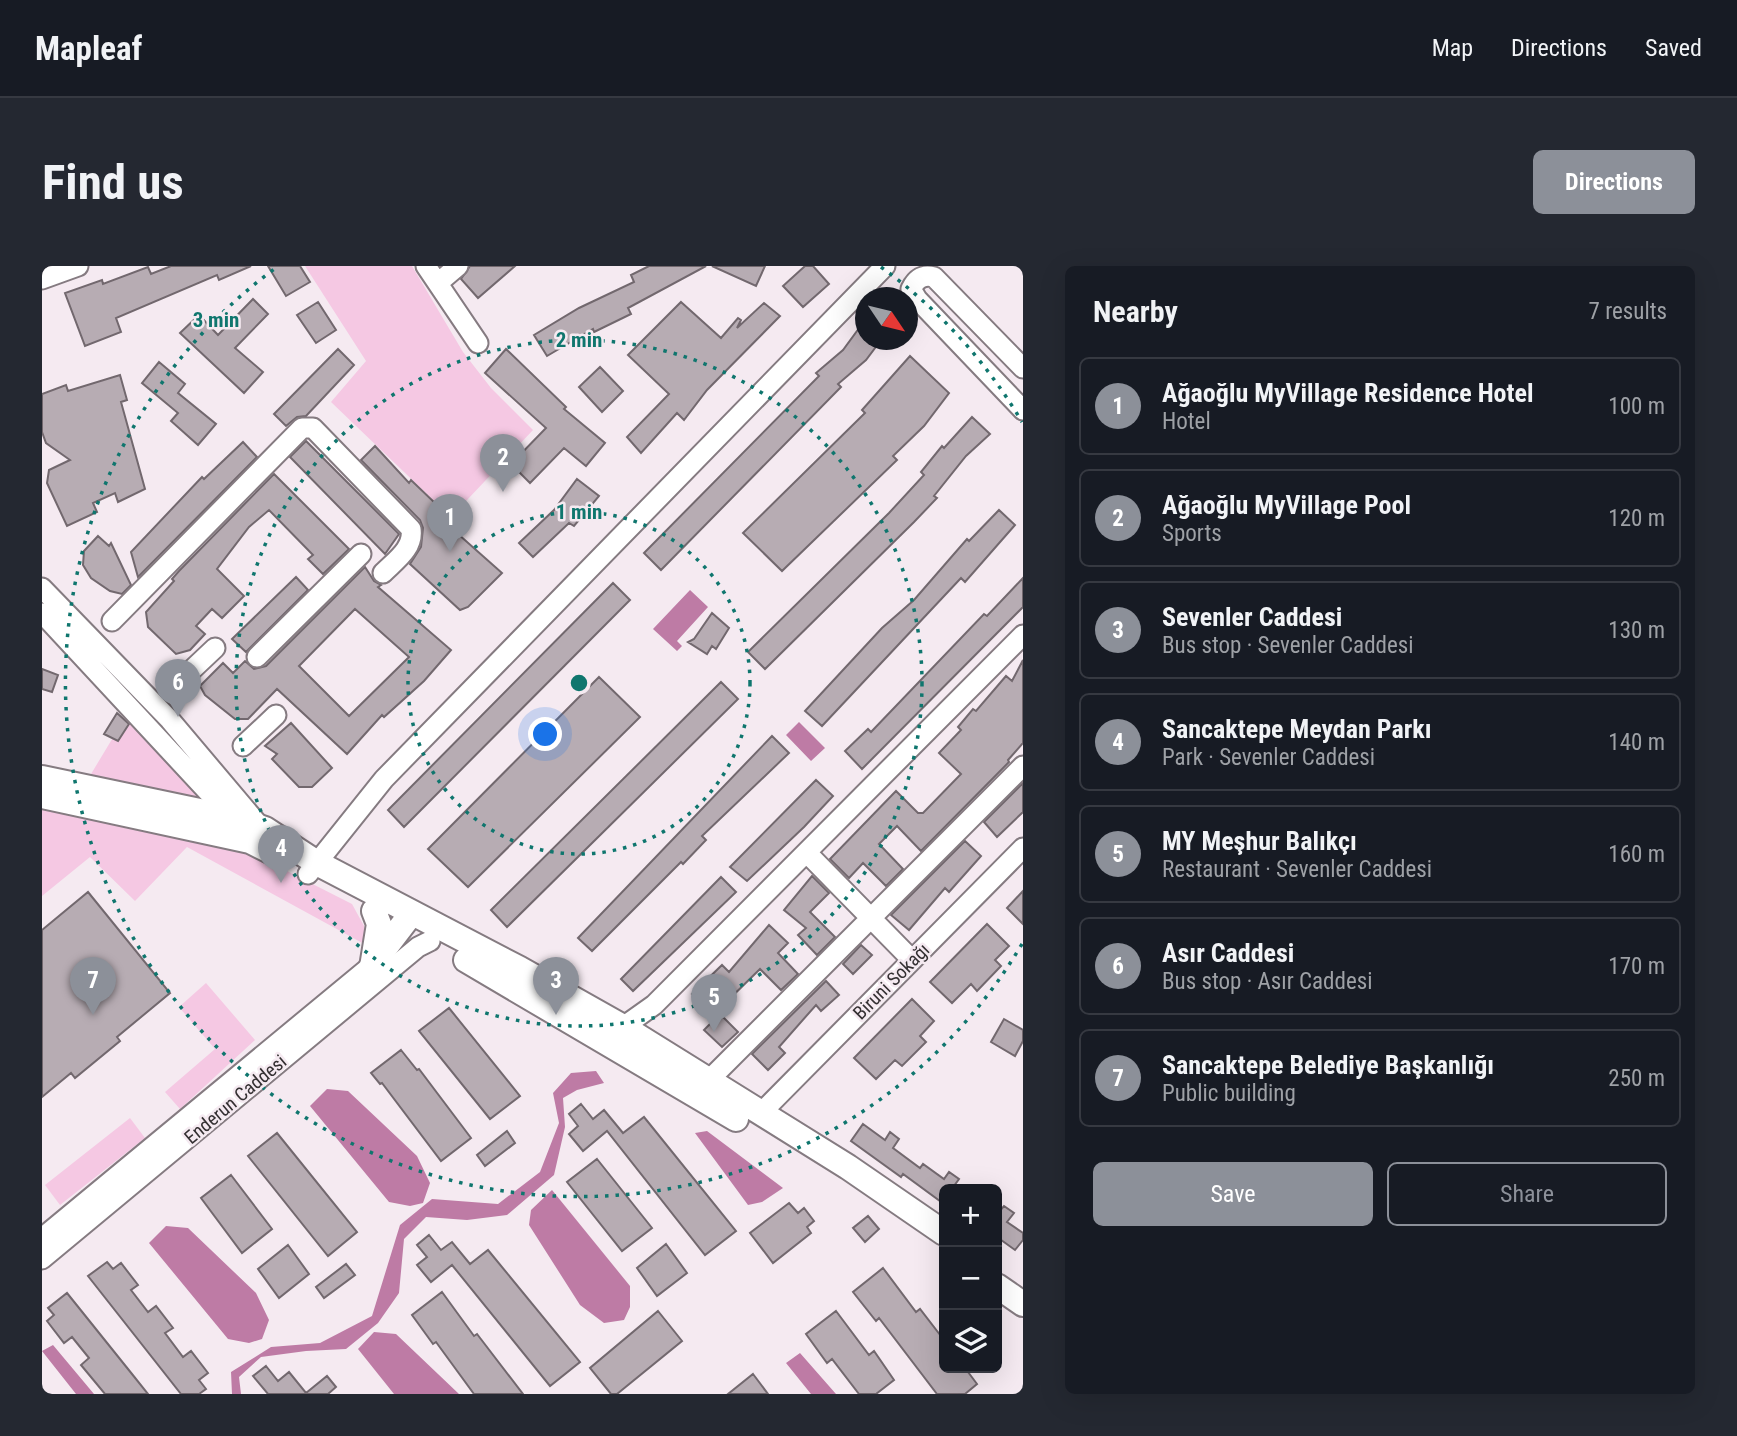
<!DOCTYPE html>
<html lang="en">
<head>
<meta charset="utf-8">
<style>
	body { margin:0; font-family:"Roboto Condensed",sans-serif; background:#242831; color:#f1f3f6 }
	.controls { position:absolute; right:21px; bottom:21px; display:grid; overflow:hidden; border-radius:10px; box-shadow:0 7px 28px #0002 }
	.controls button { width:63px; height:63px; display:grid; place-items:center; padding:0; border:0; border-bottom:2px solid #363941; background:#171b24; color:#f1f3f6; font:35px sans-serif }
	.compass { position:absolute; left:813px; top:21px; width:63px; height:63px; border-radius:50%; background:#171b24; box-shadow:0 7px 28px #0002; rotate:125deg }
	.you { position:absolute; left:504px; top:469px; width:24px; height:24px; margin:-18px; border:5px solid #fff; border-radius:50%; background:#1a73e8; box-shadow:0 0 0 10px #1a73e833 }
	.badge { display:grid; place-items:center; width:46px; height:46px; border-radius:50%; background:#8c9099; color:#fff; font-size:23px; font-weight:700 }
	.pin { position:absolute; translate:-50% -58px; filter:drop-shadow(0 2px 4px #0008) }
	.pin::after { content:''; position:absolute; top:37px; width:24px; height:21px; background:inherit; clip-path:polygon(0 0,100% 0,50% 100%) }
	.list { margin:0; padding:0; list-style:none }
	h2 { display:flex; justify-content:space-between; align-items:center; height:91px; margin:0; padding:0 28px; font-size:30px }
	h2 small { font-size:23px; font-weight:400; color:#9ea1a6 }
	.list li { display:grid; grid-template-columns:46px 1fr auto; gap:21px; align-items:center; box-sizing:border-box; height:98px; margin:0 14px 14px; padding:0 14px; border:2px solid #363941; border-radius:10px }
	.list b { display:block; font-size:26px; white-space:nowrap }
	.list p { margin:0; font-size:23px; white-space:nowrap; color:#9ea1a6 }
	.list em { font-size:23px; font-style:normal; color:#9ea1a6 }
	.actions { display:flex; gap:14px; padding:21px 28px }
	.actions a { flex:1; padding:16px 0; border:2px solid #8c9099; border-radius:10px; text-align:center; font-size:24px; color:#8c9099 }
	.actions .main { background:#8c9099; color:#fff }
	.icon { flex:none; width:38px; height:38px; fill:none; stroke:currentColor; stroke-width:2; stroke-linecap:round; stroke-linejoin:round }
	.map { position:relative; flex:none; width:981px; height:1128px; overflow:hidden; border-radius:10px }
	header { display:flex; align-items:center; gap:42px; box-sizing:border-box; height:98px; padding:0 35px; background:#171b24; border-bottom:2px solid #363941 }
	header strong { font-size:33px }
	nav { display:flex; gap:38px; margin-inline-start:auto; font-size:24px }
	.intro { display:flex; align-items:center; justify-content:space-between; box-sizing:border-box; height:168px; padding:0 42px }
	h1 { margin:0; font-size:49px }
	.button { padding:18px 32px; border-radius:10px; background:#8c9099; color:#fff; font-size:24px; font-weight:700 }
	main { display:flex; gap:42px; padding:0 42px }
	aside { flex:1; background:#171b24; border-radius:10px; box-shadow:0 7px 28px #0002 }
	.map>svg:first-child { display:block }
	.green { fill:#f5c8e3 }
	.water { fill:#be7ba5 }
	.building { fill:#b7acb3; stroke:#72686e; stroke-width:2; fill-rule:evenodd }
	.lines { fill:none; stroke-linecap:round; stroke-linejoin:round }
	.minor-casing { stroke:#857b81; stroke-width:23 }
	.major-casing { stroke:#857b81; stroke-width:28 }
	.minor { stroke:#fff; stroke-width:19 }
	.major { stroke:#fff; stroke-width:24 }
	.ring { fill:none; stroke:#0f766e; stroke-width:3.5; stroke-dasharray:3.5 7 }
	.labels { text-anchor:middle; stroke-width:5; stroke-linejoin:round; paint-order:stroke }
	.street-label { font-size:19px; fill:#343032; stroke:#f5eaf1 }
	.centre { fill:#0f766e; stroke:#f5eaf1; stroke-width:3.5 }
	.ring-label { font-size:21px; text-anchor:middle; font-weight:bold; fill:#0f766e; stroke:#f5eaf1; stroke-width:5; stroke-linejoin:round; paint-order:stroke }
</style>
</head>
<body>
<header>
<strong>Mapleaf</strong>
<nav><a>Map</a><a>Directions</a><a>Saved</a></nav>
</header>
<div class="intro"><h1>Find us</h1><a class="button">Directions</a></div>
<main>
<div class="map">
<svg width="981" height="1128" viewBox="0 0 981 1128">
	<rect width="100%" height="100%" fill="#f5eaf1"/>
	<!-- green -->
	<path class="green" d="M263,0H370L421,86L449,122L491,164L409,251L289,136L324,95Z
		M84,450L162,532L43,518Z
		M0,540L165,571L241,603L310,638L322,660L324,679L145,581L93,635L48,591L0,630Z
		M164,717L213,774L138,843L123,826L173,783L137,741Z
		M88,852L103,872L18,939L3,919Z"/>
	<!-- water -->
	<path class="water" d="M648,324L666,341L635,375L640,380L635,385L611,363Z
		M757,456L783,482L769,495L744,469Z
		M554,805L562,817L535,824L521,832L523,861L512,909L465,949L425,954L384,951L362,973L357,1027L336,1057L304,1083L264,1085L219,1091L197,1111L199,1128H190L189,1106L229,1081L278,1077L330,1050L358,959L390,933L456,938L498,906L517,857L511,827L529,807Z
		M285,823L306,825L375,890L388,917L381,937L368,940L347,936L268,840Z
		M665,865L741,922L720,936L706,939L653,867Z
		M510,924L588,1020V1041L582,1054L562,1057L538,1039L487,959L489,944Z
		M124,960L146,962L214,1027L227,1054L220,1073L207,1077L186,1073L107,977Z
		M332,1066L354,1068L417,1128H352L316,1083Z
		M11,1079L52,1128H34L0,1085Z
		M758,1087L794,1128H769L744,1097Z"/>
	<!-- building -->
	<path class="building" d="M129,0H209L177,14L175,9L74,52L79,66L43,80L23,27L60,14L61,18L106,1L109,8Z
		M226,0H258L268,16L244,30Z
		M428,0H473L436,32L419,13Z
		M607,0H664L586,42L589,48L552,66L551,63L505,90L492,69L537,42L592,16L589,9Z
		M670,0H723L714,20Z
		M763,0H771L787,18L761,41L741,20Z
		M211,33L226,48L193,82L221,106L202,127L138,67L157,49L176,69Z
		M276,36L294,64L274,77L255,49Z
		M639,36L679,72L696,52L699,54L695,62L722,37L738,50L665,124L642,154L635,147L599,187L585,171L627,128L586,89Z
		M823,54V74H839L824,94L796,118L799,121L619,304L602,287L777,110L774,107L801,84Z
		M296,83L312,99L264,150L255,151L244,160L232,148Z
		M464,83L524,141L522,143L563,177L544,200L522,182L488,217L469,198L504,162L443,107Z
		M868,90L907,127L882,160L851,190L855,194L740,305L701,267L823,147L820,144Z
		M117,96L143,118L136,127L174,158L156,179L129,155L136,147L100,117Z
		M558,101L581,125L560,146L537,121Z
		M78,109L85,134L79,136L103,223L76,236L73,227L51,237L55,246L25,260L5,217L7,204L28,194L4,177L0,166V128L24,119L26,125Z
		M930,151L948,168L924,190L892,230L895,232L872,256L723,403L706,386L847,247L882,209L879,206L900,180L902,182Z
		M264,175L357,268L343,288L248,191Z
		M201,176L215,191L96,311L89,286L160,211L162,213Z
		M333,180L367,217L369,214L395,239L389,244L460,307L426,341L418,344L368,298L379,281L381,262L378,254L319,194Z
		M232,208L307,283L281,308L266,293L271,289L227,244L207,261L175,303L202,330L180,352L170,343L154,360L163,368L148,384L134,388L106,361L104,346L132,315L130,313L137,305Z
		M535,213L557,230L532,260L527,257L491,291L477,277L512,244Z
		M957,244L973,259L923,316L919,312L780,460L763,445L840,362L872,334L925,273L927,275Z
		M56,270L67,280L69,277L89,319L80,328L68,325L49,312L41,299L42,285Z
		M323,301L332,315L339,319L336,321L409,384L382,415L342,451L340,449L305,488L235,423L206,453H193L163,429L158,420L181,397L191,407L203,395L212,403L224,400ZM313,343L367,391L307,450L257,400Z
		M254,311L266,324L204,386L190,373Z
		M981,312V341L820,503L803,485L826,463L829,466L942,348L945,350Z
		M571,317L588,334L362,561L346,544Z
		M670,347L687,362L674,383L670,380L665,388L646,376L652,373Z
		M981,394V477L966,494L967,496L879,585L855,560L837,578L861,603L844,620L821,597L807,612L788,593L854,525L876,547H881L919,508L897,487L919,464L916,461L931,443L934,445L964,410L970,415Z
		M0,403L16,409L10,426L0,423Z
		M557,411L598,451L426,621L386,583Z
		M679,416L696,433L465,661L449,644Z
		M75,447L87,458L76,475L62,468Z
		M249,457L290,502L270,521H257L230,493L235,488L223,480Z
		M730,470L747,487L660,570L664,574L641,598L639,596L550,685L536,672Z
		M774,514L791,530L762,561L705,615L688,601Z
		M981,517V546L955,571L942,556Z
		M923,575L939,590L907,626L903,622L867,664L849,649Z
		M770,610L787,627L768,646L793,671L775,689L756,669L764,662L742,644Z
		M679,611L694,626L591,725L579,713Z
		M981,625V658L965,642Z
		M46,626L128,727L75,771L78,775L33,812L29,807L0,831V664Z
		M945,658L967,680L953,694L959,700L935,725L929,718L910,737L888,716Z
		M727,659L746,677L736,687L756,708L739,724L718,703L671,749L650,728L680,699L687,706Z
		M819,679L830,689L811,708L801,698Z
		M784,715L797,729L779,745L774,739L737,781L743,787L726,804L710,788Z
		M870,733L892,755L878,770L884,776L860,800L853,794L834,813L812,792Z
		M407,742L478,830L448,853L377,765Z
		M678,748L696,766L680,781L662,764Z
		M962,753L981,764V775L973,790L949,776Z
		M359,784L375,804L377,803L429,872L399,895L340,817L338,818L329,807Z
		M539,838L551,853L562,844L581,867L602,851L694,965L663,989L565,865L541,885L527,868L536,860L527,848Z
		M821,858L843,874L848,866L857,873L851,882L878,902L881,898L902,913L907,906L917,913L912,920L917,923H902V938L861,908L859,911L809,875Z
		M465,865L473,877L443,900L435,889Z
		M235,867L315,966L286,990L206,890Z
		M555,893L610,962L580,985L525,916Z
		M189,909L230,963L200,987L159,932Z
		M747,937L756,947L762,942L772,955L765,961L769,967L731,997L708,967Z
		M962,940L972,947L965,956L981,967V974L973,984L955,971V948Z
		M826,950L837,963L823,976L811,962Z
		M387,969L399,984L410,976L428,998L446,984L538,1096L508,1120L410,999L389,1016L375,999L385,991L375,979Z
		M624,978L645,1007L615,1030L595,1002Z
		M246,979L267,1008L237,1032L216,1003Z
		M65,996L71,1003L79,997L96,1019L89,1024L106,1046L114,1040L131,1062L123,1067L141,1091L149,1085L166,1107L157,1114L164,1123L157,1128H139L46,1010Z
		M304,998L313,1009L282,1032L274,1021Z
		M841,1002L874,1046L878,1043L902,1074V1102H923L935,1118L923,1128H895L837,1052L834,1055L811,1026Z
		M400,1026L432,1070L435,1068L481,1128H432L394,1076L391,1078L370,1049Z
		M25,1027L90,1108L106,1128H63L39,1099L47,1092L30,1071L22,1077L5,1055L12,1049L6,1042Z
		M616,1045L640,1075L575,1128H569L548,1102Z
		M794,1045L827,1089L832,1085L852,1114L834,1128H817L790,1093L785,1097L764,1068Z
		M224,1100L236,1115L247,1106L264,1127L285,1110L294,1121L286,1128H226L211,1110Z
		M711,1108L726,1128H686Z"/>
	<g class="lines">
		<defs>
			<path id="minor" d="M384,0L436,77
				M0,13L36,0
				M396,17L416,0
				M981,102L892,11C881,8 874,13 869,23L875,33L981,144
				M0,322L128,454L221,564
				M0,347L194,556
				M70,355L260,162H271L369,263C372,282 354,294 341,307
				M215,391L319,288
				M138,415L173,382
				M201,480L234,449
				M765,587L870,694
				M266,608L342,513L843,0
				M581,761L612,739L981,369
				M666,815L981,500
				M718,848L981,582
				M0,972L330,699
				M0,993L376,681L388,675"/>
			<path id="major" d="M0,512L191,552L223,563L275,597L478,703L581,761L806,901L902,967
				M0,530L208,575L230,586
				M424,694L694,853
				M331,695L337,658L332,645
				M330,699L369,648
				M955,1020L981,1038"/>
		</defs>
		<!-- minor casing -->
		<use href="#minor" class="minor-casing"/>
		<!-- major casing -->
		<use href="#major" class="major-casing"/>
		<!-- minor -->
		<use href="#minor" class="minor"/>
		<!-- major -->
		<use href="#major" class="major"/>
	</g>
	<!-- distance rings -->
	<g class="ring">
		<circle cx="537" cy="417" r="171"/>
		<circle cx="537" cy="417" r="343"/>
		<path d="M980 678A514 514 0 1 1 235 1M839 1A514 514 0 0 1 980 156"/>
	</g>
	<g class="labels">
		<!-- street labels -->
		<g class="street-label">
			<text transform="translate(849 715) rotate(-45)" y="7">Biruni Sokağı</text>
			<text transform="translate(193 833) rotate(-40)" y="7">Enderun Caddesi</text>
		</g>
	</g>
	<circle cx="537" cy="417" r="10" class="centre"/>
	<g class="ring-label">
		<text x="174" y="61">3 min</text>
		<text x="537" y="81">2 min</text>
		<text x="537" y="253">1 min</text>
	</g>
</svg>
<div class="controls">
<button>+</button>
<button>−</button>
<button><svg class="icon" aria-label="layers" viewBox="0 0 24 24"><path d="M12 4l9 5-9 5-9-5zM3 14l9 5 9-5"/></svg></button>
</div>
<svg class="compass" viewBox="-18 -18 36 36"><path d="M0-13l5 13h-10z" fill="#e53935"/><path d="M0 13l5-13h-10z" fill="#9ea1a6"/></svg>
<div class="you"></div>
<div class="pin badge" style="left:408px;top:286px">1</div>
<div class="pin badge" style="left:461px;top:226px">2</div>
<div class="pin badge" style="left:514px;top:749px">3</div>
<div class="pin badge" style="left:239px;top:617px">4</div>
<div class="pin badge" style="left:672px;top:766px">5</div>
<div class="pin badge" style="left:136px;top:451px">6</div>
<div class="pin badge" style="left:51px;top:749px">7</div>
</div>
<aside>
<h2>Nearby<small>7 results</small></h2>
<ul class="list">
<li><span class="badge">1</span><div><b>Ağaoğlu MyVillage Residence Hotel</b><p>Hotel</p></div><em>100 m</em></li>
<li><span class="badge">2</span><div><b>Ağaoğlu MyVillage Pool</b><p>Sports</p></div><em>120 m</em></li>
<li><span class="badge">3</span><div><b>Sevenler Caddesi</b><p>Bus stop · Sevenler Caddesi</p></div><em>130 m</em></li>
<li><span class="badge">4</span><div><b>Sancaktepe Meydan Parkı</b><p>Park · Sevenler Caddesi</p></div><em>140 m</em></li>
<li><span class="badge">5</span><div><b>MY Meşhur Balıkçı</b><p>Restaurant · Sevenler Caddesi</p></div><em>160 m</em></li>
<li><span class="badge">6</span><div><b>Asır Caddesi</b><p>Bus stop · Asır Caddesi</p></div><em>170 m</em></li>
<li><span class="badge">7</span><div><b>Sancaktepe Belediye Başkanlığı</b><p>Public building</p></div><em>250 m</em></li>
</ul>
<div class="actions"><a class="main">Save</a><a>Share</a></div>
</aside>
</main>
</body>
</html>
